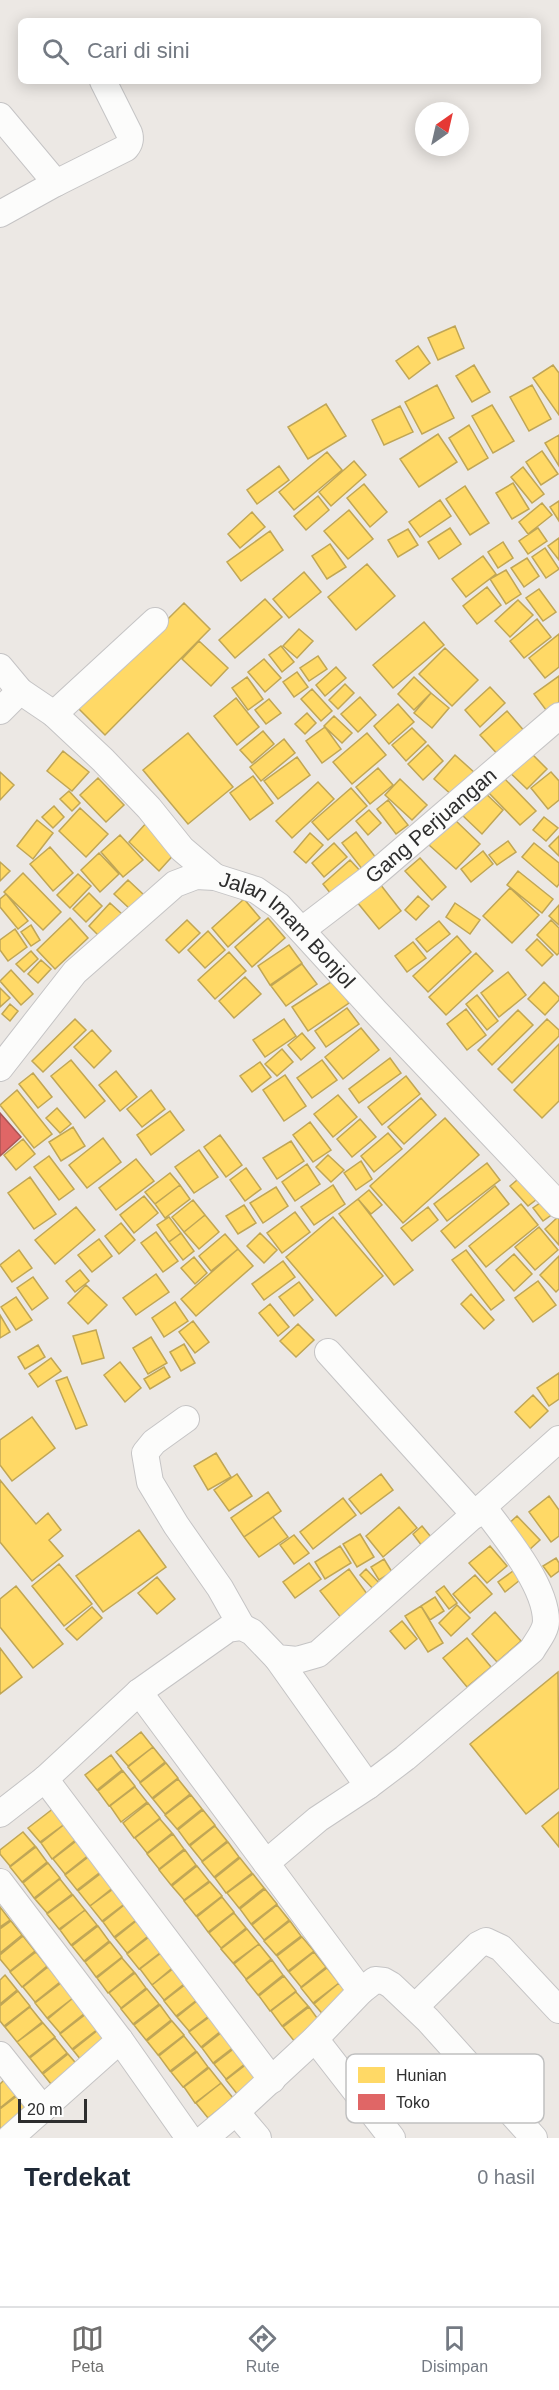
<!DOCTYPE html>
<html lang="id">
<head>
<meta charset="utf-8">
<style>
	body { margin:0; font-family:Arial,sans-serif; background:#f6f6f7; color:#1f2937 }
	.compass { position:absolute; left:415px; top:102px; width:54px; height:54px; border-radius:50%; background:#fff; box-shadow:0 3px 15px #0003; rotate:34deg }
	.scale { position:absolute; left:18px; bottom:15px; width:69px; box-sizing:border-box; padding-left:6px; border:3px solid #2e2e2e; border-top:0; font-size:16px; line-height:21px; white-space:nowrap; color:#2e2e2e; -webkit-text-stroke:4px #fff; paint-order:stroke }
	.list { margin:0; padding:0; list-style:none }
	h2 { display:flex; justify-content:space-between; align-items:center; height:78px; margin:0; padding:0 24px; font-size:26px }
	h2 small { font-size:20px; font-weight:400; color:#747a83 }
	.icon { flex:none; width:33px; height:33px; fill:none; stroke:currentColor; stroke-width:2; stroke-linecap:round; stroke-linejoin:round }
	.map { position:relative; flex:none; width:559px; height:2138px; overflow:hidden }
	.search { position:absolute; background:#fff; box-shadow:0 3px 15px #0003; left:18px; right:18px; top:18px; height:66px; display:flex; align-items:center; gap:15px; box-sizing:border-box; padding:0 21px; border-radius:9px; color:#747a83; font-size:22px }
	.sheet { height:168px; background:#fff }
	nav { display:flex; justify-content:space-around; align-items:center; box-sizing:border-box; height:84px; border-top:2px solid #e0e1e3; background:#fff; font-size:16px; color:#747a83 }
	nav a { display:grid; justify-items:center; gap:3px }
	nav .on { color:#706f6e }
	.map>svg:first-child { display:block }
	.homes { fill:#ffd966; stroke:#c0a655; stroke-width:1.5 }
	.shops { fill:#e06666; stroke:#ab5555; stroke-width:1.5 }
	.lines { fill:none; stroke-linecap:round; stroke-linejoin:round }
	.minor-casing { stroke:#c5c4c5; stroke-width:28 }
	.minor { stroke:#fcfcfb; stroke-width:26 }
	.labels { text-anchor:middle; stroke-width:6; stroke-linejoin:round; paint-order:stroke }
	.street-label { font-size:21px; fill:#2e2e2e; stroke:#fff }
	.key { fill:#fff; stroke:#c0c0c0; stroke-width:1.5 }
	.key-label { font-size:16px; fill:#2e2e2e }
</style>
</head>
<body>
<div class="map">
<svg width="559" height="2138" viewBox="0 0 559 2138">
	<rect width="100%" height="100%" fill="#ece8e4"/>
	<!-- homes -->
	<path class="homes" d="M455,326L464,348L438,360L428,338Z
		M418,346L430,363L409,379L396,361Z
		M474,365L490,392L472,402L456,376Z
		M553,365L559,373V415L533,378Z
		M437,385L454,418L422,434L405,402Z
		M532,385L551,419L529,431L510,397Z
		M326,404L346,436L308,459L288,427Z
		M492,405L514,441L493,453L472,416Z
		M400,406L413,432L384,445L372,420Z
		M469,425L488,458L468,470L449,438Z
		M438,434L457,462L419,487L400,459Z
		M559,435V466L545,443Z
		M542,451L558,474L541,485L526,462Z
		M327,452L342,470L294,510L279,492Z
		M354,461L366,475L331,506L319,492Z
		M279,466L289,480L257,504L247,490Z
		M523,467L544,494L532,503L511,477Z
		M513,483L529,509L512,519L496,493Z
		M364,484L387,512L370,527L347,498Z
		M465,486L489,523L470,535L446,499Z
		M318,496L329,510L306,530L294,516Z
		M440,500L451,516L420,537L409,522Z
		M559,501V521L550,507Z
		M542,503L552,515L528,534L519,522Z
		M349,510L373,539L348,559L324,531Z
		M252,512L265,527L240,548L228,534Z
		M450,528L461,544L439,559L428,542Z
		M538,528L547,541L528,554L519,541Z
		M408,529L418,545L398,557L388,540Z
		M270,531L283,550L241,581L227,562Z
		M559,538V560L548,546Z
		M503,542L513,558L498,568L488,552Z
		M330,544L346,567L327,579L312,556Z
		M545,548L559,569L546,578L532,557Z
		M483,556L496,574L466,597L452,579Z
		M527,558L539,576L524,587L511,568Z
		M367,564L395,596L356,630L328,597Z
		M506,570L521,594L506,604L490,579Z
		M304,572L321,592L289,618L273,599Z
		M487,587L501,605L477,624L463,606Z
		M539,589L556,612L543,621L526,598Z
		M265,599L282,617L235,658L219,640Z
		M518,600L533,615L510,637L495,621Z
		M184,603L210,629L105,735L78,708Z
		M537,619L551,637L524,658L510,641Z
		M424,622L444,645L393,688L373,665Z
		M299,629L313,641L297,658L283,646Z
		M559,634V667L545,678L529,658Z
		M199,641L228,668L211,686L182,659Z
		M281,646L294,662L282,672L269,655Z
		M445,648L478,680L452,706L419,674Z
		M318,656L327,669L309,681L300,668Z
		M264,659L281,678L265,692L248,672Z
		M336,667L346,678L325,696L316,685Z
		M297,672L308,687L294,697L283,682Z
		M559,676V706L549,714L534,694Z
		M247,677L263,699L248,710L232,688Z
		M414,677L431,693L414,710L398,694Z
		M345,684L354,693L338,709L329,700Z
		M490,687L505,703L480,727L465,710Z
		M312,689L332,711L321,721L301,699Z
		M431,693L449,708L432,728L414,713Z
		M360,697L376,715L358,732L341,714Z
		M236,698L259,727L237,745L214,716Z
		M269,699L281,713L266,724L255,710Z
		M398,704L414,722L389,744L374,726Z
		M507,711L526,733L500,757L480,735Z
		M307,713L316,723L305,734L295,724Z
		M334,716L352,733L342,743L324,726Z
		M325,727L341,749L322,763L306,741Z
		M412,728L426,742L406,761L392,745Z
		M263,731L274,744L252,763L240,750Z
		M188,733L233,787L188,824L143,770Z
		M367,733L386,755L352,784L333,762Z
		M284,739L295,753L261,781L250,767Z
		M428,745L443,761L423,780L408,764Z
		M525,747L547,769L527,789L504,767Z
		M63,751L89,772L72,791L47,771Z
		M455,755L475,773L454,797L434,779Z
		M297,757L310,775L278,799L264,781Z
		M378,768L393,785L370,804L356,787Z
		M0,772L14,785L0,800Z
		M551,772L559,781V800L548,809L531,788Z
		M253,776L273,803L250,820L230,793Z
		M502,776L536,811L520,825L487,791Z
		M98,778L124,805L106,822L80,795Z
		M400,779L427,805L412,820L385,795Z
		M318,782L334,799L292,838L276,821Z
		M351,788L367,806L328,840L312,822Z
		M482,790L503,810L482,834L461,814Z
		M69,791L80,803L72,811L60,799Z
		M388,800L408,825L396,834L377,809Z
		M54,806L64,817L53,828L42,817Z
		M80,808L108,834L86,857L59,831Z
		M369,810L381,823L368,835L356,821Z
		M544,817L558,828L546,841L533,830Z
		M454,819L480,844L456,869L429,845Z
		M37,820L53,833L33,859L17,846Z
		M148,821L178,850L159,871L129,842Z
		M356,832L380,863L366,874L342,843Z
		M310,833L323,845L306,863L294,852Z
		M120,835L143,860L123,877L101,852Z
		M559,836V856L549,846Z
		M508,841L516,852L497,865L489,855Z
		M334,843L347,857L324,877L312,863Z
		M534,843L559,863V884L557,887L522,857Z
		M50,847L73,873L53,891L30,864Z
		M483,851L493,864L471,882L461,869Z
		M99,853L119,874L100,892L81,870Z
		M420,858L446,887L432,900L405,871Z
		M350,860L363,874L335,899L323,884Z
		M0,862L10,871L0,881Z
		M518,871L553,899L542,913L507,885Z
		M23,873L61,912L43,930L4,892Z
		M78,874L91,886L70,908L57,895Z
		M128,880L144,895L130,909L114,894Z
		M380,884L401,911L379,929L357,902Z
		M510,888L539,915L512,943L483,916Z
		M89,893L102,906L86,922L73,909Z
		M6,894L28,921L18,929L0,907V899Z
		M418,896L429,906L416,920L405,910Z
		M244,899L260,918L228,947L212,928Z
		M110,903L122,914L101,938L89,926Z
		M455,903L480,920L470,934L446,917Z
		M559,905V925L549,916Z
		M70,918L88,938L55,969L37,950Z
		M268,918L285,938L252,967L235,947Z
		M187,920L200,933L179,953L166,940Z
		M551,920L559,928V953L557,955L537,935Z
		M439,921L450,934L427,952L416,939Z
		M31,925L40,940L31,946L21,932Z
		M15,929L27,947L8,961L0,950V940Z
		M208,931L225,950L205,968L188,950Z
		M457,936L471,952L428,992L413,976Z
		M537,939L553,955L542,966L526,950Z
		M413,942L426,958L407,972L395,956Z
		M289,945L302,963L270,985L258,966Z
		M31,951L38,959L24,972L16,964Z
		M229,952L246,971L215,999L198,980Z
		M476,953L493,971L446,1015L429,997Z
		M41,960L51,969L38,983L28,974Z
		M302,964L317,984L286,1006L271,986Z
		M11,970L33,994L21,1005L0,981Z
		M508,972L526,995L499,1017L481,993Z
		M245,977L261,994L234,1018L219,1001Z
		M334,980L349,1003L308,1031L292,1007Z
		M544,982L559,997V1000L545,1015L528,999Z
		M0,988L10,998L0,1007Z
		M477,995L498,1021L487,1030L466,1004Z
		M10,1004L18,1011L10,1021L2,1014Z
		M347,1008L359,1024L326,1047L315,1031Z
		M466,1009L486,1035L467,1050L447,1024Z
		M518,1010L533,1025L492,1065L478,1050Z
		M75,1019L86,1030L43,1072L32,1061Z
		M284,1019L296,1036L265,1057L253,1040Z
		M547,1019L559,1030V1036L512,1083L498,1069Z
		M361,1028L379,1050L343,1079L325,1057Z
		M92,1030L111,1051L94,1068L74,1047Z
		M302,1033L315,1048L301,1060L288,1045Z
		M559,1044V1101L542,1118L514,1090Z
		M282,1049L293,1062L277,1076L265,1064Z
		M390,1058L401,1073L359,1103L349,1089Z
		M71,1060L105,1101L85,1118L51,1076Z
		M322,1060L337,1080L312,1098L297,1078Z
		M260,1062L271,1077L252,1092L240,1076Z
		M116,1071L137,1097L120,1111L99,1085Z
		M33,1073L52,1097L38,1108L19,1084Z
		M285,1075L306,1106L284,1121L263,1090Z
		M406,1076L420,1094L382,1125L368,1107Z
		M17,1090L52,1134L34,1148L0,1105Z
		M151,1090L165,1109L142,1127L127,1109Z
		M338,1095L357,1117L333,1137L314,1114Z
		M421,1098L436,1115L404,1144L388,1127Z
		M57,1108L71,1124L60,1133L46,1118Z
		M170,1111L184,1130L151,1155L137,1135Z
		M445,1118L479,1155L403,1223L370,1186Z
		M360,1119L376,1137L352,1157L337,1139Z
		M310,1122L331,1150L313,1162L293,1135Z
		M73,1127L85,1146L61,1161L49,1142Z
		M388,1133L402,1149L374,1172L361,1156Z
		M220,1135L242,1165L226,1177L204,1147Z
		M103,1138L121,1162L87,1188L69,1165Z
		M23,1139L35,1154L16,1170L4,1155Z
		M291,1141L304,1161L277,1179L263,1158Z
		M199,1150L218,1177L194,1193L175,1167Z
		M328,1155L344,1170L331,1182L316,1167Z
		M49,1156L74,1189L59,1200L34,1167Z
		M136,1159L154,1181L116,1210L99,1188Z
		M361,1161L372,1179L356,1190L344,1173Z
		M487,1163L500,1180L447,1221L434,1204Z
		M307,1164L320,1184L295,1201L282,1182Z
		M246,1168L261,1189L245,1201L230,1180Z
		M170,1173L180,1185L155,1204L145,1192Z
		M523,1175L541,1196L528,1206L510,1186Z
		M30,1177L56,1214L34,1229L8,1193Z
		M180,1185L190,1199L165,1218L155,1204Z
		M333,1185L345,1204L314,1225L301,1207Z
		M495,1186L509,1204L455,1248L441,1231Z
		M276,1187L288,1206L263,1223L250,1203Z
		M369,1190L382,1205L371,1214L358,1199Z
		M144,1196L158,1213L134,1233L120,1215Z
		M547,1198L557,1211L543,1221L533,1208Z
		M358,1199L413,1270L394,1285L339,1214Z
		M193,1200L205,1215L184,1232L172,1217Z
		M521,1204L538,1225L486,1267L469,1246Z
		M244,1205L256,1223L238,1234L226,1216Z
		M76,1207L95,1230L55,1264L35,1240Z
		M428,1207L438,1220L412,1241L401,1228Z
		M295,1212L310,1232L282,1253L267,1233Z
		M205,1215L219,1232L199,1249L184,1232Z
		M559,1216V1245L545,1229Z
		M169,1217L181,1233L169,1242L157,1225Z
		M333,1217L383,1276L336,1316L286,1257Z
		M121,1223L135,1240L119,1254L105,1236Z
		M539,1227L558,1250L535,1270L515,1247Z
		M156,1232L178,1261L163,1272L141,1243Z
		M181,1233L194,1251L183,1260L169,1242Z
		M260,1233L277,1250L264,1263L247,1246Z
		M225,1234L238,1249L211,1271L199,1256Z
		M99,1239L112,1256L92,1272L78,1255Z
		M238,1249L253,1266L196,1316L181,1299Z
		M19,1250L32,1268L12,1282L0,1265Z
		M466,1250L504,1300L491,1310L452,1260Z
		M514,1254L532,1274L514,1291L496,1270Z
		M559,1256V1289L556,1292L540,1275Z
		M194,1257L207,1273L195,1284L181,1268Z
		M283,1261L295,1277L264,1300L252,1284Z
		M80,1270L89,1281L75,1292L66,1281Z
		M156,1274L169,1292L136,1315L123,1298Z
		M33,1277L48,1298L32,1310L17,1288Z
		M538,1281L556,1305L533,1322L515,1298Z
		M299,1282L313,1300L294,1316L279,1297Z
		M86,1285L107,1305L88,1324L68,1303Z
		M471,1294L494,1320L484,1329L461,1304Z
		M16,1297L32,1320L16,1330L1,1307Z
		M175,1302L188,1321L164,1337L152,1318Z
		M270,1304L289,1327L278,1336L259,1313Z
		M0,1315L10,1332L0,1338Z
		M193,1321L209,1342L195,1353L179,1332Z
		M298,1324L314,1340L296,1357L280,1341Z
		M96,1330L104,1358L82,1364L73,1336Z
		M151,1337L167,1363L148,1374L133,1348Z
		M184,1344L195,1363L181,1371L170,1352Z
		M38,1345L45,1357L25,1369L18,1357Z
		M51,1358L61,1371L38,1387L29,1374Z
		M120,1362L141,1388L125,1402L104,1375Z
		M164,1367L170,1377L150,1389L144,1379Z
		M559,1373V1399L549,1406L537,1388Z
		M67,1377L87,1425L76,1429L56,1381Z
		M533,1395L548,1411L530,1428L515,1412Z
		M32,1417L55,1448L12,1481L0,1465V1440Z
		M216,1453L231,1477L208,1490L194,1466Z
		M237,1474L252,1496L229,1511L214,1490Z
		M381,1474L393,1490L361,1514L349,1499Z
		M0,1480L36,1524L48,1513L61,1530L49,1540L63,1556L32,1581L0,1542Z
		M268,1492L281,1511L244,1537L231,1518Z
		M549,1496L559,1510V1536L551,1542L529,1512Z
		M343,1498L356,1515L313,1549L300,1532Z
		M399,1507L417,1528L383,1557L366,1536Z
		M517,1516L540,1540L528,1551L505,1527Z
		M273,1517L288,1537L259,1557L244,1537Z
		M422,1526L435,1542L425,1550L413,1534Z
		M139,1530L166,1567L103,1612L76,1576Z
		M360,1534L374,1557L357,1567L343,1544Z
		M294,1535L309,1553L294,1564L280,1545Z
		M340,1546L351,1563L325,1579L315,1562Z
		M490,1546L507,1566L487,1583L469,1563Z
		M556,1558L559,1563V1571L551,1577L543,1566Z
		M384,1559L392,1572L379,1580L371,1567Z
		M309,1563L321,1579L295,1598L283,1582Z
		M59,1564L92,1604L64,1626L32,1586Z
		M349,1569L370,1598L342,1619L320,1591Z
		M366,1569L382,1586L376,1592L360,1575Z
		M513,1571L520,1580L505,1592L498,1582Z
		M475,1575L492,1594L470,1613L453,1594Z
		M157,1577L175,1599L157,1614L138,1593Z
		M16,1586L63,1644L33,1668L0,1627V1599Z
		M444,1586L457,1603L449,1609L436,1592Z
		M435,1597L444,1611L430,1620L421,1606Z
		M457,1605L470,1618L451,1636L439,1623Z
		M421,1606L443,1643L428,1652L405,1616Z
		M92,1607L102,1618L77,1640L66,1629Z
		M495,1612L521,1641L497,1662L472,1634Z
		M402,1621L417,1639L405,1649L390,1631Z
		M467,1638L491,1667L467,1687L443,1658Z
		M0,1648L22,1677L0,1694Z
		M558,1672L559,1788L526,1814L470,1744Z
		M141,1732L153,1747L128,1766L116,1752Z
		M153,1747L165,1762L140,1782L128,1767Z
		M111,1755L122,1770L97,1790L85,1775Z
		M166,1763L178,1778L152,1798L140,1783Z
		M123,1771L135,1786L109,1806L98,1791Z
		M178,1779L190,1794L165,1814L153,1799Z
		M135,1787L147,1802L121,1822L110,1806Z
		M191,1795L202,1809L177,1829L165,1815Z
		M148,1803L160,1818L134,1838L123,1823Z
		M54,1808L66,1823L40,1842L28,1828Z
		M203,1810L215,1825L189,1845L178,1830Z
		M559,1812V1847L542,1826Z
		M160,1819L172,1833L147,1853L135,1838Z
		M66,1823L78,1838L52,1859L41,1843Z
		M215,1826L227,1841L202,1861L190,1846Z
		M23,1832L35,1846L10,1866L0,1854V1850Z
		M173,1834L184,1849L159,1869L147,1854Z
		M79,1839L90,1854L65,1874L53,1859Z
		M228,1842L239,1857L214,1877L202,1862Z
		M36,1847L47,1862L22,1882L10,1867Z
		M185,1850L196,1865L171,1885L159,1870Z
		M91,1855L103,1870L77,1890L65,1875Z
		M240,1858L252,1873L226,1893L215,1878Z
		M48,1863L60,1878L34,1898L23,1883Z
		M197,1866L209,1881L184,1900L172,1886Z
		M104,1871L115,1886L90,1906L78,1891Z
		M253,1874L264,1888L239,1908L227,1893Z
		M60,1879L72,1894L47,1913L35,1899Z
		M210,1882L222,1896L196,1916L184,1901Z
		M116,1887L127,1902L102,1921L90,1906Z
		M265,1889L277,1904L251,1924L240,1909Z
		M73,1895L85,1910L59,1929L47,1914Z
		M222,1897L234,1912L208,1932L197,1917Z
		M128,1902L140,1917L114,1937L103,1922Z
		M277,1905L289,1920L264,1940L252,1925Z
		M0,1907L10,1920L0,1927Z
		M85,1910L97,1925L71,1945L60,1930Z
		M234,1913L246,1928L221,1948L209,1933Z
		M140,1918L152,1933L127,1953L115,1938Z
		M11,1921L22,1935L0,1953V1929Z
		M290,1921L301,1936L276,1955L264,1941Z
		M98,1926L109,1941L84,1961L72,1946Z
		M247,1929L259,1944L233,1963L221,1949Z
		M153,1934L165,1949L139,1969L127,1954Z
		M23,1936L35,1951L10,1971L0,1959V1955Z
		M302,1937L314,1951L288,1971L277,1956Z
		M110,1942L122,1957L96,1977L85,1962Z
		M259,1944L271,1959L246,1979L234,1964Z
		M165,1950L177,1964L152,1985L140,1969Z
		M36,1952L47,1966L22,1987L10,1972Z
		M314,1952L326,1967L301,1987L289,1972Z
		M122,1958L134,1972L108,1993L97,1978Z
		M272,1960L283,1975L258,1995L246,1980Z
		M178,1965L189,1980L164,2000L152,1985Z
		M48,1967L60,1982L35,2002L23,1987Z
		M327,1968L339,1983L313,2003L301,1988Z
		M135,1973L146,1988L121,2008L109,1993Z
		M5,1975L17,1990L0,2004V1980Z
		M284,1976L296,1991L270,2011L259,1996Z
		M190,1981L202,1996L176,2016L164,2001Z
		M61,1983L73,1998L47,2018L35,2003Z
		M339,1983L351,1999L326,2018L314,2004Z
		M147,1989L159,2004L133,2024L121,2009Z
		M18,1991L30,2006L4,2026L0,2021V2006Z
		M296,1992L308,2006L282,2026L271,2011Z
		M202,1997L214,2012L189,2031L177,2017Z
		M73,1998L85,2013L60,2033L48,2019Z
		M160,2005L171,2020L146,2040L134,2025Z
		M30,2007L42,2022L17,2042L5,2027Z
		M309,2007L320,2022L295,2042L283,2027Z
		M215,2013L226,2027L201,2047L189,2032Z
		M86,2014L98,2029L72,2049L60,2034Z
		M172,2021L184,2035L158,2055L147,2041Z
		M43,2023L55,2037L29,2057L17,2042Z
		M227,2028L239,2043L213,2063L202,2048Z
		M98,2030L110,2045L85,2065L73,2050Z
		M184,2036L196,2051L170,2071L159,2056Z
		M55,2038L67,2053L42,2073L30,2058Z
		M240,2044L251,2059L226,2079L214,2064Z
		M197,2052L208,2067L183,2087L171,2072Z
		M68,2054L80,2068L55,2089L43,2074Z
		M252,2060L263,2075L238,2095L226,2080Z
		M209,2068L221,2083L195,2103L184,2087Z
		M4,2080L16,2095L0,2108V2084Z
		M221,2083L233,2098L208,2118L196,2103Z
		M17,2096L29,2111L3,2131L0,2127V2109Z"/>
	<!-- shops -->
	<path class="shops" d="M0,1113L21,1137L0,1156Z"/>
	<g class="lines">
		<defs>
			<g id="minor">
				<path d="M0,116L56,183L0,214"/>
				<path d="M56,183L126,148C130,143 131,139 129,133L103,81"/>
				<path d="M0,667L20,691L54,714L103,760L149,808L182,849L215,877"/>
				<path d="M0,711L20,691"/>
				<path d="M54,714L155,621"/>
				<path id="s1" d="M302,930L370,878L559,716"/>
				<path id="s2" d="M0,1068L75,972L175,884L196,876L215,877L256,890L279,906L375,1011L559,1205"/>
				<path d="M328,1352L475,1515"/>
				<path d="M186,1419L154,1442L145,1453L150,1482L176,1525L220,1588L242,1627"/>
				<path d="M277,1658L368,1786"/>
				<path d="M139,1692L266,1863"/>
				<path d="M45,1779L272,2080"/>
				<path d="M0,1814L45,1779L139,1692L228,1629L242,1627L252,1632L277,1658L297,1660L318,1654L559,1439"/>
				<path d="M0,1882L120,2040"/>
				<path d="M361,1991L375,1980L384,1981L391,1985L428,2020L534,2138"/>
				<path d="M415,2007L478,1945L486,1941L501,1948L559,2010"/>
				<path d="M315,2039L392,2138"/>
				<path d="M0,2055L43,2109"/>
				<path d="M10,2138L120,2040L189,2138"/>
				<path d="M205,2138L236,2112"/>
				<path d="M258,2138L236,2112L315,2039L361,1991L266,1863L318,1819L368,1786L405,1758L532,1650C537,1641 546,1631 546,1621C546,1585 504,1535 483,1507"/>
			</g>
		</defs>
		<!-- minor casing -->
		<use href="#minor" class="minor-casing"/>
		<!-- minor -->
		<use href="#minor" class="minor"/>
	</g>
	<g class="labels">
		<!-- street labels -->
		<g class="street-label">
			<text dy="7" stroke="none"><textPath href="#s1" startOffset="166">Gang Perjuangan</textPath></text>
			<text dy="7" stroke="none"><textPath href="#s2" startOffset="388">Jalan Imam Bonjol</textPath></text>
		</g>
	</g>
	<!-- legend -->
	<rect x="346" y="2054" width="198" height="69" rx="9" class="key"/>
	<rect x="358" y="2067" width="27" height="16" fill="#ffd966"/>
	<rect x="358" y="2094" width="27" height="16" fill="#e06666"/>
	<g class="key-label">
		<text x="396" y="2081">Hunian</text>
		<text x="396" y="2108">Toko</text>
	</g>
</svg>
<svg class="compass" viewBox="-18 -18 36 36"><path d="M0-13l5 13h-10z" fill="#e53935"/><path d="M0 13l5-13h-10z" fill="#747a83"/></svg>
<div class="scale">20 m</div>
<div class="search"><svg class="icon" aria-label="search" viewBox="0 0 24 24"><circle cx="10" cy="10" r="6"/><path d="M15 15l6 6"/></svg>Cari di sini</div>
</div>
<section class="sheet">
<h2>Terdekat<small>0 hasil</small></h2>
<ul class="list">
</ul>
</section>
<nav>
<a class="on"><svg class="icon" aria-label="map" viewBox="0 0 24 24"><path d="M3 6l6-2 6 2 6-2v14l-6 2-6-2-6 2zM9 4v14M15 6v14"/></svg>Peta</a>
<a><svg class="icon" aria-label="directions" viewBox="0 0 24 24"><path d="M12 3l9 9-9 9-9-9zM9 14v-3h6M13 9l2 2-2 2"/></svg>Rute</a>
<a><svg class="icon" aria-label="saved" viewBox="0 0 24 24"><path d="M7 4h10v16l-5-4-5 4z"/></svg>Disimpan</a>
</nav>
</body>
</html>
